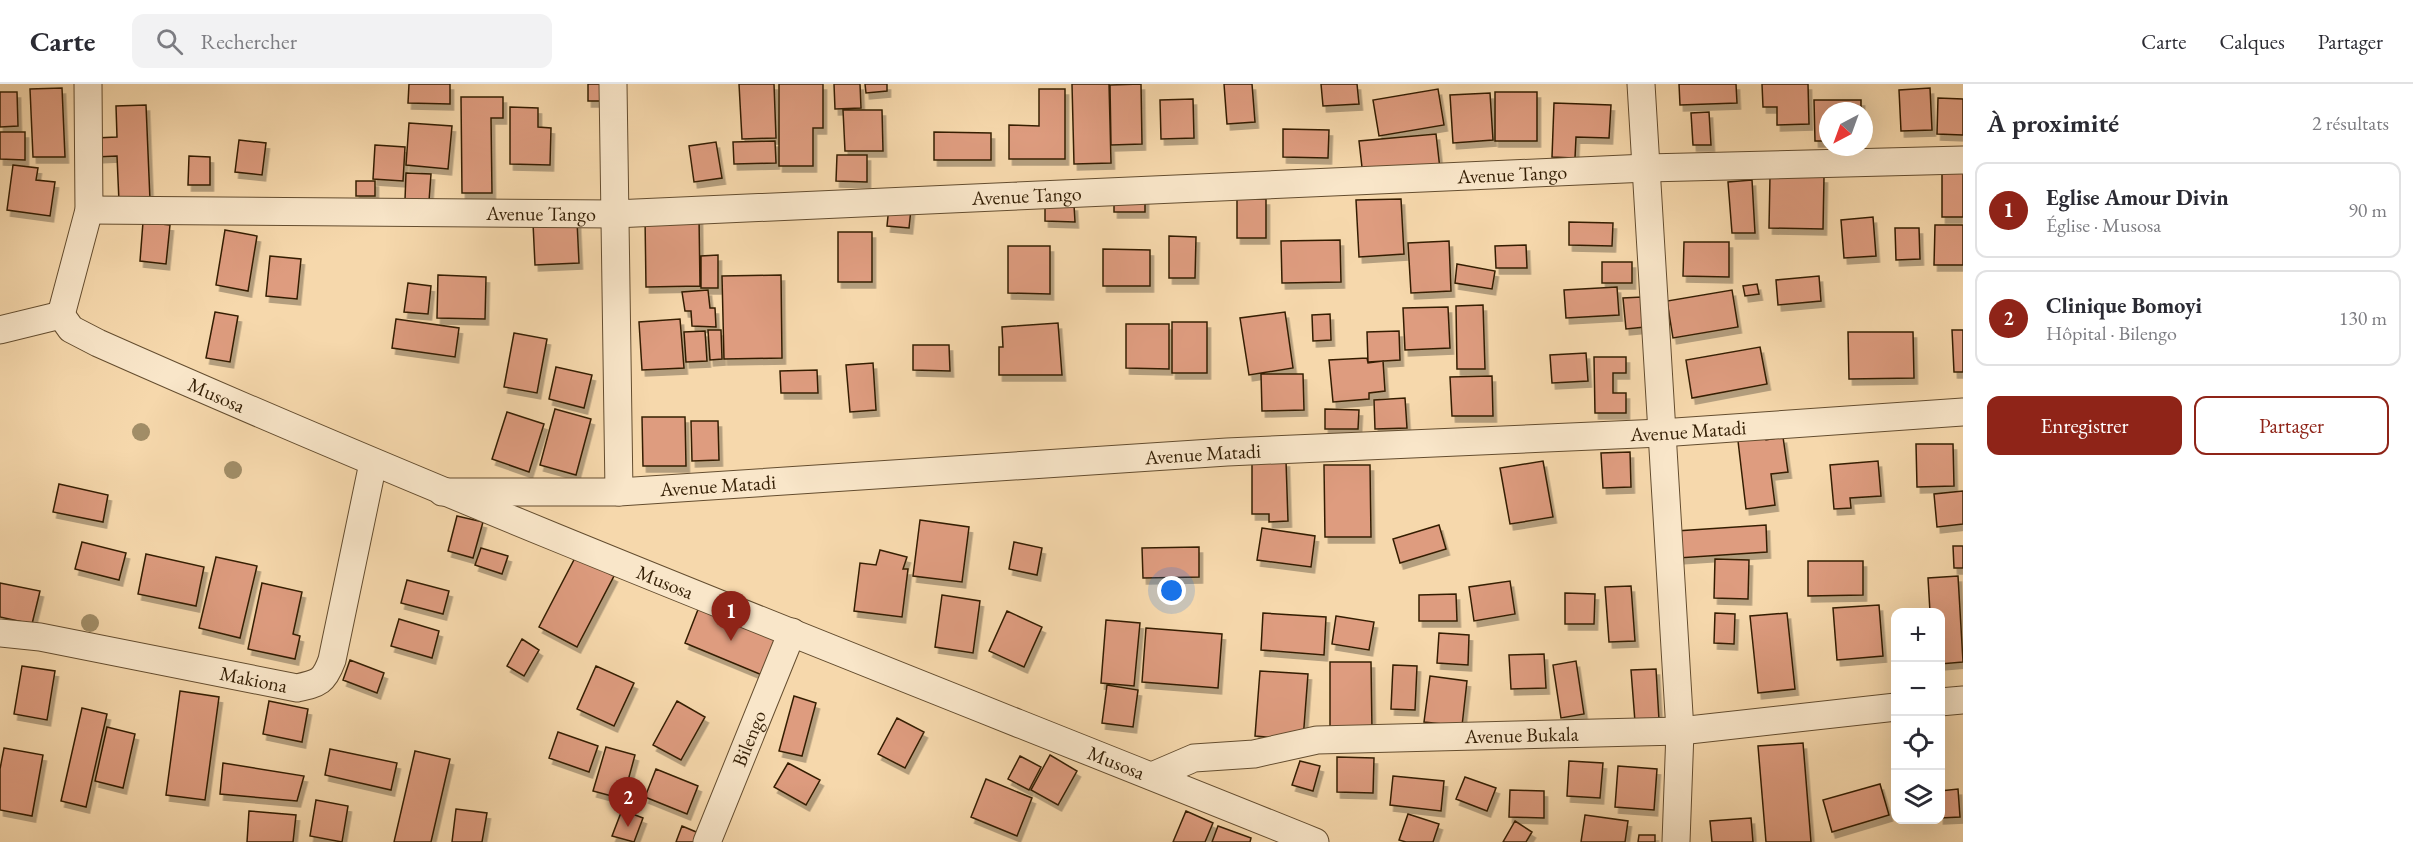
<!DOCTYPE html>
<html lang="fr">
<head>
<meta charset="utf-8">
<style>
	body { margin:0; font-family:"EB Garamond",serif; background:#f2f2f3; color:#2b2b33 }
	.controls { position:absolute; right:18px; bottom:18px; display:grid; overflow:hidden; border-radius:12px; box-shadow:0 6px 24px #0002 }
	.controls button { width:54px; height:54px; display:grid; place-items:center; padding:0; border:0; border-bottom:2px solid #e1e1e2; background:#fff; color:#2b2b33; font:30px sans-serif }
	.compass { position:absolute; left:1819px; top:18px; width:54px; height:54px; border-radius:50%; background:#fff; box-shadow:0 6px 24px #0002; rotate:221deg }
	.you { position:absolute; left:1172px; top:507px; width:21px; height:21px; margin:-15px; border:4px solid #fff; border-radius:50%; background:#1a73e8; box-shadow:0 0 0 9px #1a73e833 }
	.badge { display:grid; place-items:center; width:39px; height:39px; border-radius:50%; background:#8f2418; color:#fff; font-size:20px; font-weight:700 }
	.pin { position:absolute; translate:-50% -50px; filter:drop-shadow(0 2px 3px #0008) }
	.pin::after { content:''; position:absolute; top:32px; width:21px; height:18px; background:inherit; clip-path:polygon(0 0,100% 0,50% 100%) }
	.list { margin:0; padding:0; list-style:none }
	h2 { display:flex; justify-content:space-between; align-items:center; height:78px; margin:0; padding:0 24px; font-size:26px }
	h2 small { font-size:20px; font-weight:400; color:#7c7c81 }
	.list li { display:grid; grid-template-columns:39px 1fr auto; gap:18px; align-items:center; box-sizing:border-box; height:96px; margin:0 12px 12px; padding:0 12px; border:2px solid #e1e1e2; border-radius:12px }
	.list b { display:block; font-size:22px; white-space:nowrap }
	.list p { margin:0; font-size:20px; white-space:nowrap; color:#7c7c81 }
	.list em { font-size:20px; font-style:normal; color:#7c7c81 }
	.actions { display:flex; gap:12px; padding:18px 24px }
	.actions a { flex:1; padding:14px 0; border:2px solid #8f2418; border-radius:12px; text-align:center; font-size:21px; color:#8f2418 }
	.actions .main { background:#8f2418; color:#fff }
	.icon { flex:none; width:33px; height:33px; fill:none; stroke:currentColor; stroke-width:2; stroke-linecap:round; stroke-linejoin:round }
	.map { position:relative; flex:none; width:1963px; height:758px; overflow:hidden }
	header { display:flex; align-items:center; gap:36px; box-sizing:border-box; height:84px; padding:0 30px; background:#fff; border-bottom:2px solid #e1e1e2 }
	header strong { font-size:28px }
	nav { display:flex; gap:33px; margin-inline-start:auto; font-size:21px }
	.search { width:420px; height:54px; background:#f2f2f3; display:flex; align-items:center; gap:15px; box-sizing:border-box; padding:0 21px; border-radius:12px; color:#7c7c81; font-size:22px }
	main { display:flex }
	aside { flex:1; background:#fff }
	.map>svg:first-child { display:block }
	.building { fill:#de9c7f; stroke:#341f05; stroke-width:1.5; filter:url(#shadow) }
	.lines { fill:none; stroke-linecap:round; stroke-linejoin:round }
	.street-casing { stroke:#644d2f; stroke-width:29 }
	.street { stroke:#f9e6c9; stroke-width:27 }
	.tree { fill:#a18d67 }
	.labels { text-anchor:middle; stroke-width:4.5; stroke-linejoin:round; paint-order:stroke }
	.street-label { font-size:20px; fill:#341f05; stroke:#f9e6c9 }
</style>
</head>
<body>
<header>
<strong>Carte</strong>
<div class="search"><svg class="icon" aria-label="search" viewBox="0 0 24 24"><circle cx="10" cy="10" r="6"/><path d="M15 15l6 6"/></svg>Rechercher</div>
<nav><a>Carte</a><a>Calques</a><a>Partager</a></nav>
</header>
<main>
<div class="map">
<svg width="1963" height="758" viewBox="0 0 1963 758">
	<defs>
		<filter id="shadow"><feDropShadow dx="3.5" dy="6" stdDeviation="0" flood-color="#0004"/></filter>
	</defs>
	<rect width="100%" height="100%" fill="#f6d8ac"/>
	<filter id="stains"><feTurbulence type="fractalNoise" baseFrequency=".00333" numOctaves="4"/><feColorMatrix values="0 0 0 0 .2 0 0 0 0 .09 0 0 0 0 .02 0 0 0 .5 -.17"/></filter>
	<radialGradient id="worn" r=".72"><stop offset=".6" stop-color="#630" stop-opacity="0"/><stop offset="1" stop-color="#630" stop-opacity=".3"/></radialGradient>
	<!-- building -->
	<path class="building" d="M409,0H450V20L408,19Z
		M588,0H607V17H588Z
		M739,0H774L776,54L742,55Z
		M779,0H823V44H813V82H779Z
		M834,0H860L861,24L835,25Z
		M865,0H887V7L866,9Z
		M1072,0H1109L1111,79L1074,80Z
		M1141,0L1142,60L1111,61L1110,1Z
		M1224,0H1252L1255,38L1227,40Z
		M1321,0H1357L1359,20L1323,22Z
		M1679,0H1736L1737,19L1680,21Z
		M1762,0H1808L1809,40L1777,41V23H1763Z
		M62,4L65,73H33L30,5Z
		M1930,4L1932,46L1901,47L1899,6Z
		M1039,5H1065V75H1009V41L1039,42Z
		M1438,5L1444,41L1379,52L1373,16Z
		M0,8H17L18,42L0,43Z
		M1495,8H1537V57H1495Z
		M1490,9L1493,56L1453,59L1450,11Z
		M461,13H503V34H491L492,109H462Z
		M1938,14L1963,15V51L1937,50Z
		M1193,15L1194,54L1161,55L1160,16Z
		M1814,16H1861V27H1828V57H1815Z
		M1554,19L1611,21L1609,54L1576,53L1575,74L1552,73Z
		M146,21L150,116L119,118L117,72L95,73V54L117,53L116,22Z
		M510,23L538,24V43L551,44L550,81L510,80Z
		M843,26H882L883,67H845Z
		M1709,28L1711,61H1693L1691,29Z
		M409,39L452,42L448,85L406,81Z
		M1283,45L1329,46L1328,74L1283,73Z
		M0,48H25V76L0,75Z
		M934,48L991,49V76H934Z
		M1436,50L1440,85L1363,92L1359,57Z
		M239,56L266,59L262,91L235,88Z
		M775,57L776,79L734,80L733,58Z
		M716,58L722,94L694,98L689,62Z
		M375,61L405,63L403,97L373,95Z
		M837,71H867V98L836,97Z
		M189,72L210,73V101H188Z
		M13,81L38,84L36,96L55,98L50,132L7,126Z
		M1942,84H1963V133H1942Z
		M406,89L431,90L429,117L405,116Z
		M1770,92L1824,93L1823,145L1769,144Z
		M1752,96L1755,149H1732L1728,98Z
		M356,97H375V112H356Z
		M1114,112H1145V128H1114Z
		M1237,115H1266V154H1237Z
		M1401,115L1404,170L1359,173L1356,116Z
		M1045,121H1074L1075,138L1045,137Z
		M889,122L911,125L909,144L887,142Z
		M645,133H699L700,202L646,203Z
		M1873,133L1876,172L1844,174L1841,136Z
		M577,137L579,179L535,181L533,139Z
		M143,138L170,141L166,180L140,177Z
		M1569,138L1613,139L1612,162L1569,161Z
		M1935,141H1963V181H1934Z
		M1895,144H1919L1920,175L1896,176Z
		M225,146L257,152L248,207L216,201Z
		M838,148H872V198H838Z
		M1169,152L1196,153L1195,194H1169Z
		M1340,156L1341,198L1282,199L1281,157Z
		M1449,157L1451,207L1411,209L1408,159Z
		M1684,158H1729V193L1683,192Z
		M1526,161L1527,184H1496L1495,162Z
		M1008,162H1050V210L1008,209Z
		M1103,165L1150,166V202H1103Z
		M718,171V204H701V172Z
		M270,172L301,175L297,215L266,212Z
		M1602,178H1632V199H1602Z
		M1457,180L1495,187L1492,205L1455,199Z
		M438,191L486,193L485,235L437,234Z
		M781,191L782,274L724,275L722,192Z
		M1819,192L1821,217L1778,221L1776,196Z
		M408,199L431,202L428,230L404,228Z
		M1757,200L1759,210L1745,212L1743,202Z
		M1617,203L1619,231L1566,234L1564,206Z
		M708,206L710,224H715L716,243L692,242L691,227H685L682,208Z
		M1732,206L1738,243L1673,254L1667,217Z
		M1642,213L1645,243L1626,245L1623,214Z
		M1483,221L1485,285H1457L1456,222Z
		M1448,223L1450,264L1405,266L1403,224Z
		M215,228L238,232L230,278L206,274Z
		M1285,228L1293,284L1249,291L1240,234Z
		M1330,230L1331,256L1313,257L1312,231Z
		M396,235L459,244L455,273L392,264Z
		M680,235L684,284L642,286L639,238Z
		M1172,238H1207V289H1172Z
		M1058,239L1062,291H999V263H1003L1002,243Z
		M1126,240H1169V285L1126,284Z
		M708,246H721L722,275L710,276Z
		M1952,246H1963V288H1954Z
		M705,247L707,277L686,278L684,248Z
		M1399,247L1400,276L1368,278L1367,248Z
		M1848,248H1913L1914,294L1849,295Z
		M514,249L547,255L537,309L504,303Z
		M913,261H949L950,287L913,286Z
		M1760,263L1767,300L1692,314L1686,276Z
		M1586,269L1588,297L1552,299L1550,271Z
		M1594,273H1626V289H1613V309H1626V329H1595Z
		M1367,274L1368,279L1383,277L1385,307L1369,309V315L1333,318L1329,276Z
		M873,279L876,326L850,328L846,281Z
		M556,283L592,291L584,324L549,315Z
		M817,286L818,309H781L780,287Z
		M1261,290H1303L1304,326L1262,327Z
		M1492,292L1493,332H1452L1450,293Z
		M1405,314L1407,344L1375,345L1374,316Z
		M555,325L591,335L576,391L540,381Z
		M1325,325L1359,326L1358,345H1325Z
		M507,328L544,340L529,388L492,375Z
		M642,333H685L686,382H643Z
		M691,337H718L719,376L692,377Z
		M1765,353L1766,356L1783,353L1788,388L1771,390L1775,421L1746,425L1738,357Z
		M1916,360H1953L1954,402L1917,403Z
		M1630,368L1631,403L1603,404L1601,369Z
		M1252,377H1286L1288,437L1269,438V430H1252Z
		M1543,377L1553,433L1510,440L1500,384Z
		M1878,377L1881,412L1850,414L1851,424L1834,425L1830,381Z
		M1324,381H1370L1371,453H1325Z
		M59,400L108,411L103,438L53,428Z
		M1963,407V440L1937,443L1934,410Z
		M457,432L483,438L473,474L448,467Z
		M920,436L969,443L962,498L913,492Z
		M1439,441L1446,465L1400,479L1393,455Z
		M1766,441L1767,468L1678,474L1676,447Z
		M1262,444L1315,452L1311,483L1257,476Z
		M82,458L126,469L119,496L75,485Z
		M1014,458L1042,464L1037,491L1009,485Z
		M1953,462H1963V484H1954Z
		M1199,463V493L1143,494L1142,464Z
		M481,464L508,472L502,490L475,481Z
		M880,466L907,473L903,485H908L902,533L854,527L860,479L876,481Z
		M146,470L204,483L196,522L138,510Z
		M576,472L614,492L577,563L539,543Z
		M216,473L257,482L240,554L199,544Z
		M1715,475L1749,476L1748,515L1714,514Z
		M1808,477H1863V511L1808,512Z
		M1958,492L1963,578L1940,580V528H1930L1928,494Z
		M407,496L449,507L443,530L401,519Z
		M1510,497L1515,530L1474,537L1469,503Z
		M0,499L40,507L32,540L0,533Z
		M262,499L302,508L293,550L300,552L295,575L248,565Z
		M1631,502L1635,557L1609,558L1605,503Z
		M1565,509L1595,510L1594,540H1565Z
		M1456,510L1457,537H1419V511Z
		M942,511L980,517L973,569L935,563Z
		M1879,521L1883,572L1837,576L1833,524Z
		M699,523L777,554L762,591L685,559Z
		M1007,527L1042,543L1024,583L989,567Z
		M1263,529L1326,533L1324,571L1261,566Z
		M1715,529L1735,530L1734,560L1714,559Z
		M1787,529L1795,605L1758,609L1750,532Z
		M1336,532L1374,538L1369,566L1332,560Z
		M399,535L439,547L432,574L391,562Z
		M1106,536L1140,539L1134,602L1101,599Z
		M1146,544L1222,550L1218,604L1142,598Z
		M1439,549L1469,551L1468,581L1437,579Z
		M522,555L539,566L524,592L507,582Z
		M1544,570L1546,604L1511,605L1509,571Z
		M350,576L384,589L377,609L343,596Z
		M1576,577L1584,630L1561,634L1553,581Z
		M1330,578H1371L1372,648H1330Z
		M1393,581L1417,582L1415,626L1391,625Z
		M22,582L55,587L47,636L14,630Z
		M596,582L634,599L614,642L577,625Z
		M1656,585L1659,636L1635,638L1631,586Z
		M1260,587L1308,590L1303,656L1255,652Z
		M1430,592L1467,597L1462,642L1424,638Z
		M1107,601L1138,606L1133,643L1102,639Z
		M180,607L219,613L205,716L166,711Z
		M794,612L816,619L802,672L779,667Z
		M269,617L308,625L302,658L263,650Z
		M677,617L705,633L681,676L653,661Z
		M82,624L107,630L86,723L61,717Z
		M897,634L924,648L905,684L878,670Z
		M107,643L135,650L123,704L95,697Z
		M558,648L598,662L589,688L549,674Z
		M1803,659L1811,758H1766L1758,662Z
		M606,663L635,671L623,715L593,707Z
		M4,664L43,671L32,732L0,726V685Z
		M330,665L397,679L391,706L325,691Z
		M415,667L450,675L431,758H394Z
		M1050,671L1077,687L1058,721L1031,706Z
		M1020,672L1041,683L1029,706L1008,695Z
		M1337,673L1374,674L1373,709L1337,708Z
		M1300,677L1320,682L1313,707L1292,701Z
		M1569,677L1603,679L1600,714L1567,712Z
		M223,679L304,692L297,717L220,710Z
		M788,679L820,696L806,721L774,703Z
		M1618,682L1657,685L1654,726L1615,723Z
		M656,685L698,702L687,730L645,713Z
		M1393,692L1444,697L1441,727L1390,721Z
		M1465,693L1496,704L1487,727L1456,715Z
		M986,695L1032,714L1017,752L971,733Z
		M1880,700L1889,731L1832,748L1823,716Z
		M1958,705L1960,733L1940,734V707Z
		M1510,706L1544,707V734L1509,733Z
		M316,716L348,722L342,758L310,752Z
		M456,725L487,729L482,758H452Z
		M622,726L643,734L634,758L612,752Z
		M249,727L296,731L293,758H247Z
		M1186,727L1213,739L1205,758H1173Z
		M1408,730L1439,740L1433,758H1406L1399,756Z
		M1585,731L1628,737L1625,758H1581Z
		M1751,734L1753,758H1712L1710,737Z
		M1515,737L1532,748L1526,758H1503Z
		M682,742L701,750L697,758H676Z
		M1218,742L1251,754L1250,758H1212Z
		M1639,751H1655V758H1638Z"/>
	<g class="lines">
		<defs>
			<g id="street">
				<path d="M613,0L619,408"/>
				<path d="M1641,0L1680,647L1676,758"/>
				<path id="s1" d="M89,126L614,130L1647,84L1963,76"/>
				<path id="s2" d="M61,231L71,245L98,259C499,437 908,594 1315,758"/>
				<path d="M61,231L89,126L88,0"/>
				<path d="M0,246L61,231"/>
				<path id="s3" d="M442,408H619L1227,368L1661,349L1963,328"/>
				<path id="s4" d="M0,549L40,553L297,604C319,599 324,598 332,576L373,379"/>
				<path d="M1940,618L1963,616"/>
				<path id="s5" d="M1152,692L1194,674L1254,670L1317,656L1680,647L1896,623"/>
				<path id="s6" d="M707,758L792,548"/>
			</g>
		</defs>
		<!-- street casing -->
		<use href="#street" class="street-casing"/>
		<!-- street -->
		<use href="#street" class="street"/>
	</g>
	<!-- trees -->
	<g class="tree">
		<circle cx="141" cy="348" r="9"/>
		<circle cx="233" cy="386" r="9"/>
		<circle cx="90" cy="539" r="9"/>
	</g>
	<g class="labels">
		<!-- street labels -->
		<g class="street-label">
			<text dy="7" stroke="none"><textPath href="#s1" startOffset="1424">Avenue Tango</textPath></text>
			<text dy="7" stroke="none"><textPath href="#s1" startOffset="938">Avenue Tango</textPath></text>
			<text dy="7" stroke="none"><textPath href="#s1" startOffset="452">Avenue Tango</textPath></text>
			<text dy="7" stroke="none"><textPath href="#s2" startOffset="177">Musosa</textPath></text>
			<text dy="7" stroke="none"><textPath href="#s3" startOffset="1248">Avenue Matadi</textPath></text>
			<text dy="7" stroke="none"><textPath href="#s3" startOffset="762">Avenue Matadi</textPath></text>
			<text dy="7" stroke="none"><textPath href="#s3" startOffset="276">Avenue Matadi</textPath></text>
			<text dy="7" stroke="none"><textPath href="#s2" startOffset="663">Musosa</textPath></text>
			<text dy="7" stroke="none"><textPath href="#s4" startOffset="258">Makiona</textPath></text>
			<text dy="7" stroke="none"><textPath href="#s5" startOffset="375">Avenue Bukala</textPath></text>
			<text dy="7" stroke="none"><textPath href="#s6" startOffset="112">Bilengo</textPath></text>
			<text dy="7" stroke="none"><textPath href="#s2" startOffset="1149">Musosa</textPath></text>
		</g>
	</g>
	<rect width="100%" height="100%" filter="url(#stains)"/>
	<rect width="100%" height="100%" fill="url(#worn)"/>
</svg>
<div class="controls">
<button>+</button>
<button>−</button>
<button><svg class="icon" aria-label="locate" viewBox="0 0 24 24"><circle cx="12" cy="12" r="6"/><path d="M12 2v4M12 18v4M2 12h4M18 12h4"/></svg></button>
<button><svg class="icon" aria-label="layers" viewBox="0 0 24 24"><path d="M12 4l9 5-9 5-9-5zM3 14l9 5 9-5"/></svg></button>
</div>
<svg class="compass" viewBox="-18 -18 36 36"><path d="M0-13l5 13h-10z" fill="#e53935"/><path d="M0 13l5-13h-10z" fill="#7c7c81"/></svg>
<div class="you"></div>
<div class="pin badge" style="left:731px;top:557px">1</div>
<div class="pin badge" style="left:628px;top:743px">2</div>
</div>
<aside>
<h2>À proximité<small>2 résultats</small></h2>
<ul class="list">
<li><span class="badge">1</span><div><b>Eglise Amour Divin</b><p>Église · Musosa</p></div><em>90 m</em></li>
<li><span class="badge">2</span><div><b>Clinique Bomoyi</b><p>Hôpital · Bilengo</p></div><em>130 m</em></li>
</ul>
<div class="actions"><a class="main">Enregistrer</a><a>Partager</a></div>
</aside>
</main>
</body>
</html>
